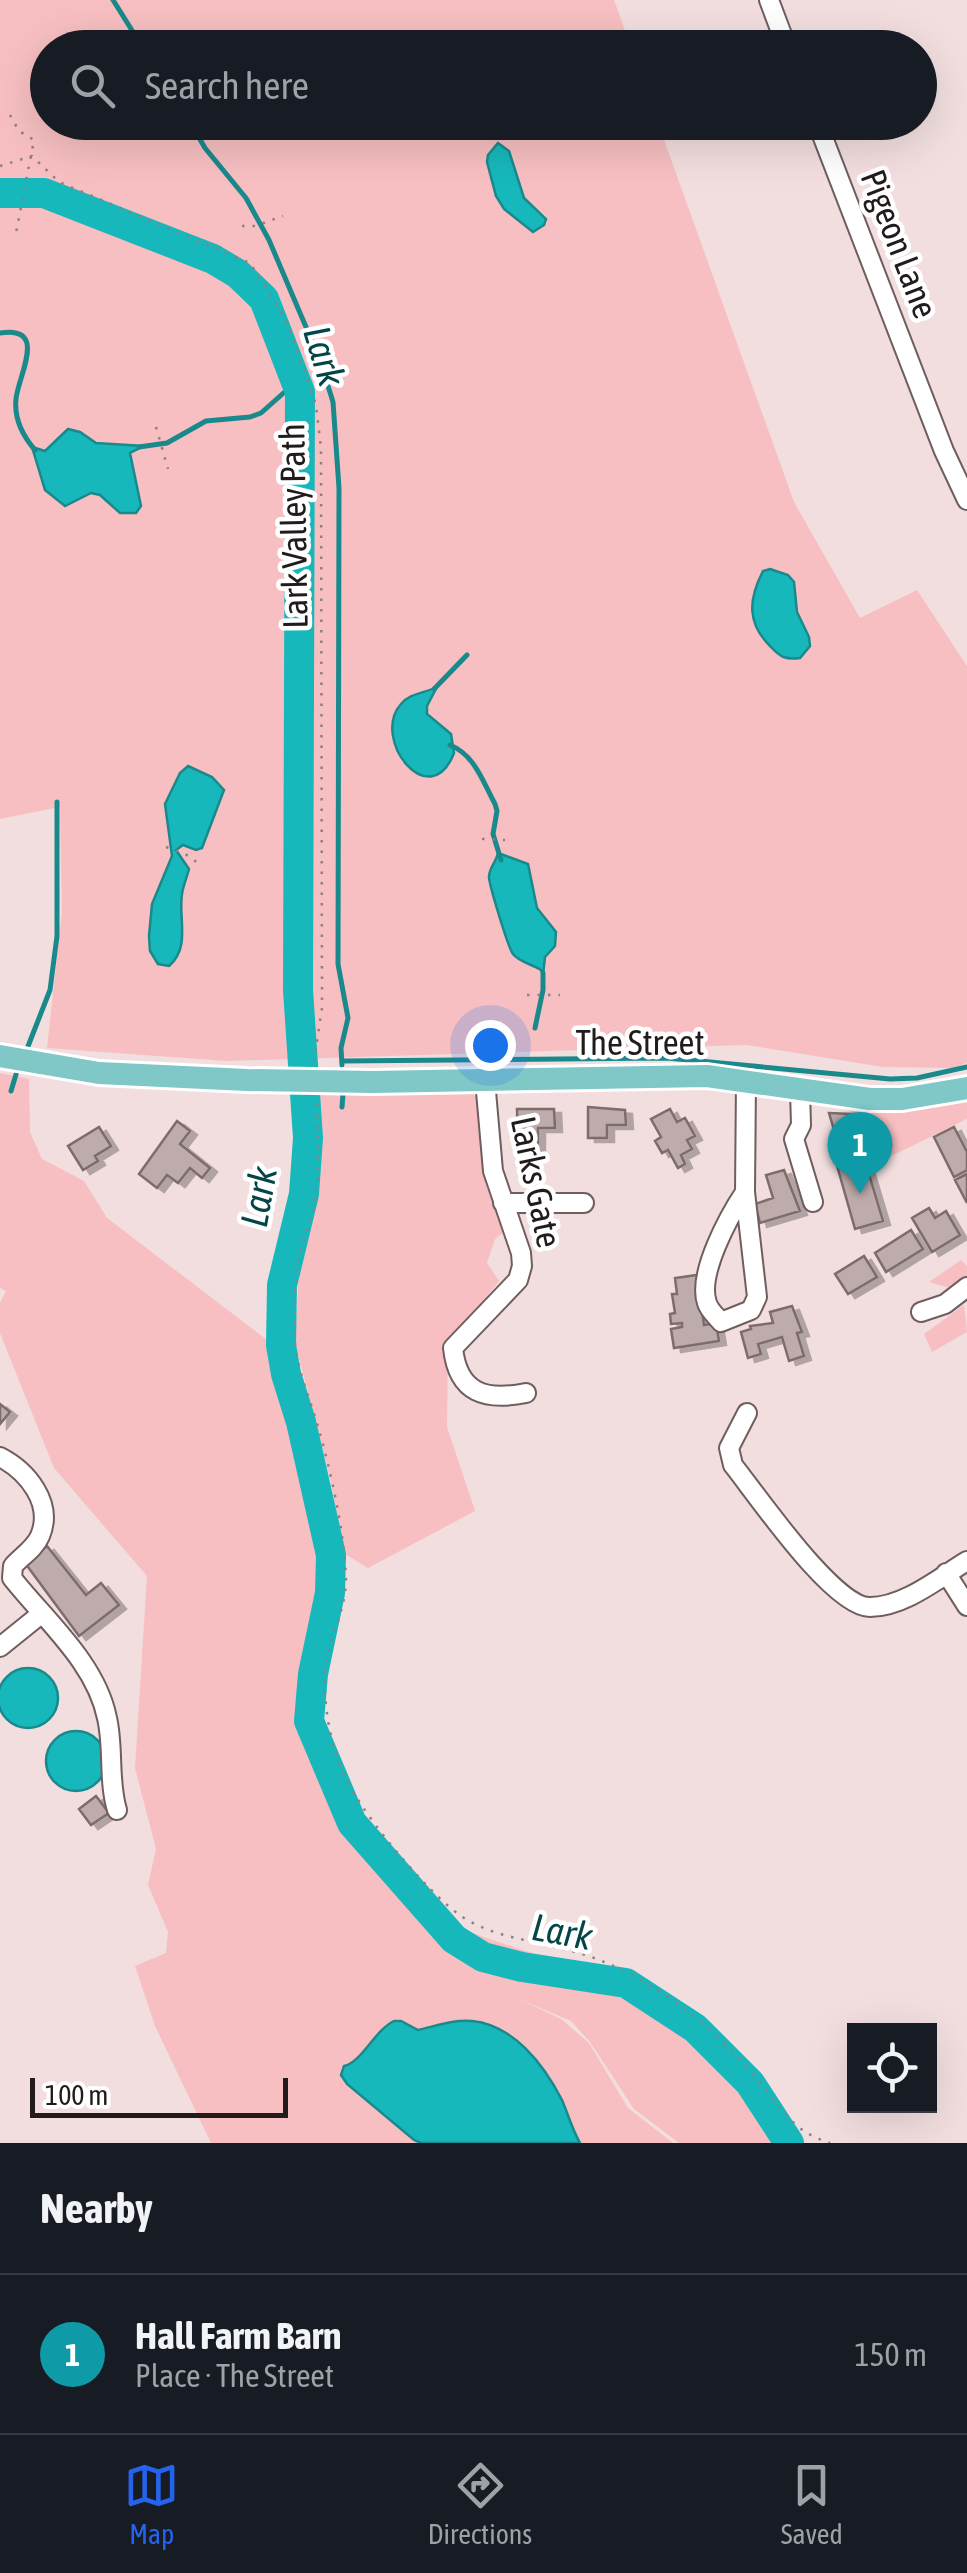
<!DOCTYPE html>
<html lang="en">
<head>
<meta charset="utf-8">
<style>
	body { margin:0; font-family:"Asap Condensed",sans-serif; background:#20242c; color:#f1f3f6 }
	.controls { position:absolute; right:30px; bottom:30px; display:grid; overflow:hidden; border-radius:0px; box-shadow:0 10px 40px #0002 }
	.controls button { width:90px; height:90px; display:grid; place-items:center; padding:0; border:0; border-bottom:2px solid #363941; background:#171b24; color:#f1f3f6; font:50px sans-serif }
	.scale { position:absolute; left:30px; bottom:25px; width:258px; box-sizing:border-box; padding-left:10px; border:5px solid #221b1b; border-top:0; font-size:28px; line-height:35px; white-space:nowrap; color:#221b1b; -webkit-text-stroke:8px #fff; paint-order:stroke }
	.you { position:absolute; left:490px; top:1045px; width:35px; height:35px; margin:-25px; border:8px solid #fff; border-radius:50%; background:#1a73e8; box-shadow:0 0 0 15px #1a73e833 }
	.badge { display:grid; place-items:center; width:65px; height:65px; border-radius:50%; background:#2563eb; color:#fff; font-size:32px; font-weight:700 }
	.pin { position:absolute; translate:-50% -82px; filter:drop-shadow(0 2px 5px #0008) }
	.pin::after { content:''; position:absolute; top:52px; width:35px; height:30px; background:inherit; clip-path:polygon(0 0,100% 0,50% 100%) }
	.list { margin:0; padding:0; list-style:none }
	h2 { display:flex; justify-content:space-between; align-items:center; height:130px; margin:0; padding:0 40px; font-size:42px }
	h2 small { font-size:32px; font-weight:400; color:#9ea1a6 }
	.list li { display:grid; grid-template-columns:65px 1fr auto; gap:30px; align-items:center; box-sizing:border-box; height:160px; padding:0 40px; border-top:2px solid #363941 }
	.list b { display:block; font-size:38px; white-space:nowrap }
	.list p { margin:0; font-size:32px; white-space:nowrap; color:#9ea1a6 }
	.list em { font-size:32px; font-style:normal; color:#9ea1a6 }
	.icon { flex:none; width:55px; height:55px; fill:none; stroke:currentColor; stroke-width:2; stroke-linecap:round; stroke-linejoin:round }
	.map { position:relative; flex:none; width:967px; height:2143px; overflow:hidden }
	.search { position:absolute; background:#171b24; box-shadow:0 10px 40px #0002; left:30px; right:30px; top:30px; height:110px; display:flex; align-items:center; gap:25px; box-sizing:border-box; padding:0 35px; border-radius:55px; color:#9ea1a6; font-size:38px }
	.sheet { height:290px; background:#171b24 }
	nav { display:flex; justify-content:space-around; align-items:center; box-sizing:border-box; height:140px; border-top:2px solid #363941; background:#171b24; font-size:28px; color:#9ea1a6 }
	nav a { display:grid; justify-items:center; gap:5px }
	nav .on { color:#2563eb }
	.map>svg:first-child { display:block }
	.green { fill:#f7bfc1 }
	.water { fill:#17b8bc; stroke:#1a898c; stroke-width:2.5 }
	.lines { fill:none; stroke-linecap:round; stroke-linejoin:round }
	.stream { stroke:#1a898c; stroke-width:5 }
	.river { stroke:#17b8bc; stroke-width:30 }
	.building { fill:#beabab; stroke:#7e6c6c; stroke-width:2.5; filter:url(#shadow) }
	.minor-casing { stroke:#705e5f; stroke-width:22 }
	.major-casing { stroke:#fff; stroke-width:28 }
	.path { stroke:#8d8080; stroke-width:2.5; stroke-dasharray:2.5 8; stroke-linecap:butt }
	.minor { stroke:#fff; stroke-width:18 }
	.major { stroke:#80c7c8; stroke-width:22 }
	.labels { text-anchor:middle; stroke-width:9; stroke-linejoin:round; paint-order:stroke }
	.street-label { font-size:35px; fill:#221b1b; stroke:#fff }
	.water-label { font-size:38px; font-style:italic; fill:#044647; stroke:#fff }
</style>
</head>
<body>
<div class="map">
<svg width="967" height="2143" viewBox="0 0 967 2143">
	<defs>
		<filter id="shadow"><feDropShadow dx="7" dy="4" stdDeviation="0" flood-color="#0004"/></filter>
	</defs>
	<rect width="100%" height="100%" fill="#f2dede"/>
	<!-- green -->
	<path class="green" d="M0,0H614L631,47L48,48V122L658,123L794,502L860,618L917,590L967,666V1063L954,1068L883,1067L747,1045L227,1061L47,1048L62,912L60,807L0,819Z
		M0,1073L29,1079L30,1132L42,1159L84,1181L107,1218L271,1343L293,1431L310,1481L317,1525L316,1591L304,1661L303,1711L322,1762L358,1825L399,1877L460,1929L532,1953L592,1964L693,2016L722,2045L766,2112L780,2127L805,2143H679L634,2109L590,2042L571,2021L519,1999L561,2019L589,2043L628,2108L673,2143H580C572,2129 568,2114 562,2100C528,2031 492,2012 418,2030L401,2021H394C374,2041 354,2056 347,2084L421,2143H211L155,2026L135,1966L166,1953L168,1932L148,1885L156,1849L135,1768L147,1576L54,1468L0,1333V1303L6,1291L0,1288Z
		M466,1086L477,1098L485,1182L505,1231L495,1239L487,1263L499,1281L448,1345L447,1427L475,1511L368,1568L343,1553L331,1482L295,1343L300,1252L313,1214L320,1167L316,1088Z
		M967,1096V1119L867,1168L850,1111L892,1112L891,1099Z
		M961,1260L967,1266V1279L950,1288L929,1282Z
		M964,1305L967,1332L932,1352L924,1334Z"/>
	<!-- water -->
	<path class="water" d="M498,143L509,151L524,198L546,219L544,225L533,232L504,209L496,196L487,162L488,155Z
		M68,429L80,432L96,443L144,446L130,453L141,506L136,513H120L100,495L91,493L65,506L45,490L32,447L45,451Z
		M770,569L788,575L794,582L797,612L809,637L810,646L800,658C786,660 780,657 771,647C747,624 748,600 763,571Z
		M437,687L427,706V714L451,734L454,753C430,815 370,739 401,704C410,693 425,693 437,687Z
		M188,766L212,777L224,790L202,848L196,850L183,845L176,850L189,869C187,877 183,886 182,894C178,918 191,947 169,966L158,964L150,951L149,936L152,904L172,856L165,804L180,773Z
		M498,853L528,864L537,908L556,932L555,946L545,957L543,975L541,970C532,964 519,962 513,954C509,950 488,882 489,876C490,867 496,862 498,853Z
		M-2 1698a30 30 0 1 1 60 0a30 30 0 1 1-60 0Z
		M46 1761a30 30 0 1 1 60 0a30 30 0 1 1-60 0Z
		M394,2021H401L418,2030C436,2026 454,2019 472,2021C514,2025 544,2065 562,2100C568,2114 572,2129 580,2143H421L414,2140L347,2084L341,2075L344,2066C362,2062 374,2031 394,2021Z"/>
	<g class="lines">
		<!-- stream -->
		<path class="stream" d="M113,0L143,48
			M190,122L205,148L246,198L269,240L320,360L333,402L339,488L338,964L348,1018L341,1048L342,1065
			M0,333C49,325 18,376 16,399C14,419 22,435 35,450
			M139,447L167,443L206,421L250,417L261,413L288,389L299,392
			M434,689L467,655
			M450,745C475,755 483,782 495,804L497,811L493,834L501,860
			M535,1028L543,990V973
			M25,1054L50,990L57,936V802
			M342,1061L667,1058L890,1079L917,1078L967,1067
			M11,1091L18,1068
			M342,1107L343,1094"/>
		<!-- river -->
		<path class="river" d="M0,193H44L213,259L238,274L264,299L300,392L298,990L308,1138L304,1194L282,1285L281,1345L286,1374L301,1422L331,1555L330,1593L313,1674L309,1721L352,1823L454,1939L483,1957L522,1967L626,1983L695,2028L750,2083L789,2143"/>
	</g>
	<!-- building -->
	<path class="building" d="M588,1107L625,1110L626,1125H607V1138H588Z
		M517,1109H554L555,1128H538V1153H518Z
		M670,1109L677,1122L685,1118L695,1136L687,1140L692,1149L681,1155L685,1164L678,1168L668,1150L662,1153L655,1141L661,1137L651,1119Z
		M829,1113L851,1114L883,1221L855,1229L836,1162L843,1160Z
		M177,1121L190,1131L180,1144L210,1168L202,1178L190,1168L178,1183L167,1175L157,1188L139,1174Z
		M99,1127L111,1146L95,1156L98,1161L83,1170L68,1146Z
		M954,1127L967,1152V1170L954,1177L934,1137Z
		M784,1170L800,1211L760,1223L755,1204L773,1198L766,1175Z
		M967,1174V1203L955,1180Z
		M929,1208L935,1218L946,1211L960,1235L932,1252L912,1218Z
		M911,1230L923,1249L886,1272L875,1253Z
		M864,1256L877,1277L848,1294L835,1274Z
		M697,1275L704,1325L716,1323L719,1341L674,1348L671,1329L682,1327V1323L671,1324L670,1314L675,1313L672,1294H677L675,1278Z
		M792,1306L802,1332L797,1333L804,1356L789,1361L782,1337L758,1344L761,1354L748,1358L741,1332L751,1329L750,1326L773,1323L770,1312Z
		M0,1404L10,1412L0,1424Z
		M47,1546L86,1595L101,1583L119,1605L79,1636L25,1563Z
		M96,1796L109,1813L91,1825L79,1809Z"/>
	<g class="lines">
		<defs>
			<path id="minor" d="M769,0L787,48
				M817,122L944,451L967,500
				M485,1080L493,1171L521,1253L522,1266L518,1280L453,1348C458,1394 486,1401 526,1393
				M800,1090L801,1125L794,1139L813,1202
				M745,1192C729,1216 697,1274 707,1303C709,1310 716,1316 721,1322L751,1310L757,1297L745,1192L746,1081
				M503,1203H584
				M921,1312L945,1304L967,1287
				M747,1413L729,1448L733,1465C757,1495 834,1608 870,1607C904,1607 939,1578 967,1561
				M0,1457C27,1471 54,1503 40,1536C35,1548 22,1556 13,1566L12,1578C46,1621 96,1663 107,1718C114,1748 108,1780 117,1810
				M946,1573L967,1606
				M0,1647L41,1614"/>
			<path id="major" d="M0,1056L99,1073L247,1080L373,1082L707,1076L870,1099H902L967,1088"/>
		</defs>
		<!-- minor casing -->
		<use href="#minor" class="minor-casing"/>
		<!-- major casing -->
		<use href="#major" class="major-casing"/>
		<!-- path -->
		<path class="path" d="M10,115L19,131L34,140L15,238
			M0,166L32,156L59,182L250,263L287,321L316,405L321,448L322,1008L314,1061
			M242,226H255L283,216
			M156,427L168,469
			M482,839L505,840
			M166,847L184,853L198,863
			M527,995H560
			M317,1104C318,1140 320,1174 314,1209C311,1224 303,1238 300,1252C295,1280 293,1315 295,1343C298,1373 311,1401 319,1430C332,1477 344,1530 346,1579C346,1612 327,1641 325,1674C324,1704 329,1735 339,1763C353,1805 425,1891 461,1916C493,1938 538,1941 575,1952C605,1960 632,1974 657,1990C697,2015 734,2049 763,2086C786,2114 793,2131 830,2143"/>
		<!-- minor -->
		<use href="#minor" class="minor"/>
		<!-- major -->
		<use href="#major" class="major"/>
	</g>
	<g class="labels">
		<!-- street labels -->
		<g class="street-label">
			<text transform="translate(899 244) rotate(69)" y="12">Pigeon Lane</text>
			<text transform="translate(294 526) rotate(-91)" y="12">Lark Valley Path</text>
			<text x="640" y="1055">The Street</text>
			<text transform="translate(536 1182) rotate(78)" y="12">Larks Gate</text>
		</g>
		<!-- water labels -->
		<g class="water-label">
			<text transform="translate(324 356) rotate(73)" y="13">Lark</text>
			<text transform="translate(259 1197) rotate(-80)" y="13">Lark</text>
			<text transform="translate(562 1932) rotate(10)" y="13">Lark</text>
		</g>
	</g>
</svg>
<div class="controls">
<button><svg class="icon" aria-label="locate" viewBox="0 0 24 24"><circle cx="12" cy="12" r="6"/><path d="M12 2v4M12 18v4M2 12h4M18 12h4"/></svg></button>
</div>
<div class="scale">100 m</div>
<div class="you"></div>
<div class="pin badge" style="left:860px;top:1194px;background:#0f9aa8">1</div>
<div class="search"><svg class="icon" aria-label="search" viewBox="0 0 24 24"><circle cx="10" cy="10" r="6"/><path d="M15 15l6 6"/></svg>Search here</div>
</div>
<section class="sheet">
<h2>Nearby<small></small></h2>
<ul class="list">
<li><span class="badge" style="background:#0f9aa8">1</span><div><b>Hall Farm Barn</b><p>Place · The Street</p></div><em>150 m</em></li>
</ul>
</section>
<nav>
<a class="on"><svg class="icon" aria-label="map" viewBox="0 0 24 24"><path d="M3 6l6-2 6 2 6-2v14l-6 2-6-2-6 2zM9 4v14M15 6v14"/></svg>Map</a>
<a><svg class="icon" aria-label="directions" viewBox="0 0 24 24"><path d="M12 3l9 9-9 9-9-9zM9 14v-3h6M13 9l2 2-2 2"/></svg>Directions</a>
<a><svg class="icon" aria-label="saved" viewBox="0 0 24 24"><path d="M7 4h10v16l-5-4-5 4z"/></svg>Saved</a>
</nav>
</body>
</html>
